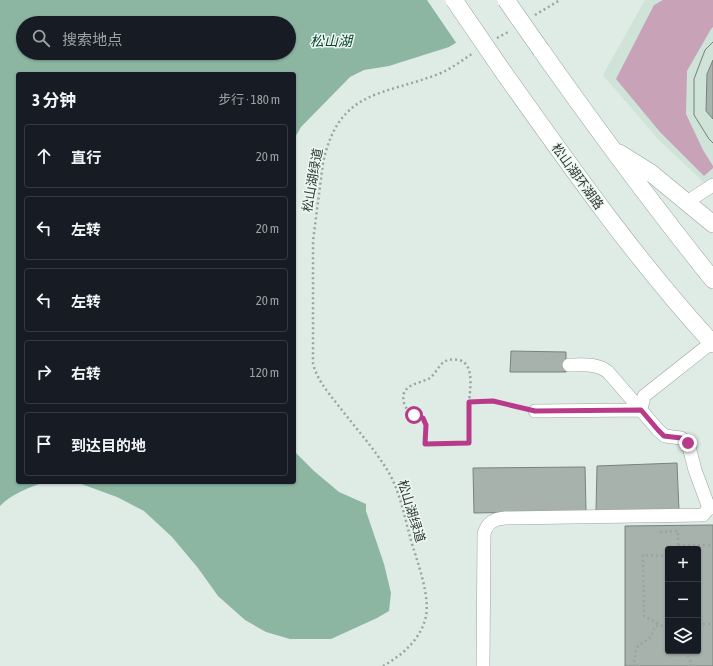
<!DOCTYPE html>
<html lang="zh">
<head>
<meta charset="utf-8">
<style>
	body { margin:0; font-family:"Asap Condensed","Noto Sans SC",sans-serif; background:#20242c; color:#f1f3f6 }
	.controls { position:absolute; right:12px; bottom:12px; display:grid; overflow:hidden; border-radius:4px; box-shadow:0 1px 3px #0004 }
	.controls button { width:36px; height:36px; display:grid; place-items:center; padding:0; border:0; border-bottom:1px solid #363941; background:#171b24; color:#f1f3f6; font:20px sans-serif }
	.stop { position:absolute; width:12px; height:12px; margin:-9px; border:3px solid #b83b8a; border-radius:50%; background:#fff }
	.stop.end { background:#b83b8a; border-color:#fff; box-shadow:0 1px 4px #0008 }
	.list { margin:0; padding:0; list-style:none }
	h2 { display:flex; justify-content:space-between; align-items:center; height:52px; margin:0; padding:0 16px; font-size:17px }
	h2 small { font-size:13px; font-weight:400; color:#9ea1a6 }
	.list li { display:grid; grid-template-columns:26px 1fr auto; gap:12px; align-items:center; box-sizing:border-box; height:64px; margin:0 8px 8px; padding:0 8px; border:1px solid #363941; border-radius:4px }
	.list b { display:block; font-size:15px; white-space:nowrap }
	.list em { font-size:13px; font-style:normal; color:#9ea1a6 }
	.icon { flex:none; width:22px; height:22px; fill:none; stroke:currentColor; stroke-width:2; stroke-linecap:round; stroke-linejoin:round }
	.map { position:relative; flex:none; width:713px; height:666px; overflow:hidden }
	.search { position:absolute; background:#171b24; box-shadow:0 1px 3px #0004; left:16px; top:16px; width:280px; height:44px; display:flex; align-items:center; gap:10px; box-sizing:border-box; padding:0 14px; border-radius:22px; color:#9ea1a6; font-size:15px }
	.panel { position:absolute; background:#171b24; box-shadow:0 1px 3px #0004; left:16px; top:72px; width:280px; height:412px; border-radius:4px }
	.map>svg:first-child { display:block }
	.built { fill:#cfe3d9 }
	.forest { fill:#c8a2b6 }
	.water { fill:#8cb6a2; fill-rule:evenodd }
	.pier { fill:#dfebe5 }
	.building { fill:#a7b2ad; stroke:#77827d; fill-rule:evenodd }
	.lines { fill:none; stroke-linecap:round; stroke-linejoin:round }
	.minor-casing { stroke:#99a59f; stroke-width:14 }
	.major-casing { stroke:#99a59f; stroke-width:18 }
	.path { stroke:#9aa49f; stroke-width:2.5; stroke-dasharray:2 3; stroke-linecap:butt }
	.minor { stroke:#fff; stroke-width:13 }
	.major { stroke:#fff; stroke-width:17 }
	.tram { stroke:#777f7b; stroke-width:1 }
	.major-bridge-casing { stroke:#99a59f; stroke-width:18; stroke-linecap:butt }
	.major-bridge { stroke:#fff; stroke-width:17 }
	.route { stroke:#b83b8a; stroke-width:5 }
	.labels { text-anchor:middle; stroke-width:3; stroke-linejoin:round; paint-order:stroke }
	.street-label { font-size:13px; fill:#323734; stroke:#ecf8f2 }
	.water-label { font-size:14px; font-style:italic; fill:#0c4430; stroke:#ecf8f2 }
</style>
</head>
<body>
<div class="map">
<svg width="713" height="666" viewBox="0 0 713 666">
	<rect width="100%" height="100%" fill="#dfebe5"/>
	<!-- built -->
	<path class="built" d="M645,0H713V191L658,139L603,75Z"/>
	<!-- forest -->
	<path class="forest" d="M663,0H713V27L711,29L687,71L686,114L703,150L713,166V168L704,176L660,132L616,79L654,5Z"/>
	<!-- water -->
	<path class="water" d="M0,0H527L449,47L389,66L364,70L350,77L301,127L294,139V74H18V482H44C29,488 11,494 0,506ZM23,23H289V53H23Z
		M294,444L296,453L314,471L339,492L366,504V511L384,564L391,593L389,611L377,618L331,639H290L266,632L245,620L218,596L198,568L172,537L144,511L117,497L76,482H294Z"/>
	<!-- pier -->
	<path class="pier" d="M427,0H529L457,44Z"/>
	<!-- building -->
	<path class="building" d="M713,60V119L706,111L707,74Z
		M511,351L566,352V372H510Z
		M677,463L679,511H596L597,466Z
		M585,467L586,511L474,513L473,468Z
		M713,525V666H625V526ZM668,549H698V651H668Z"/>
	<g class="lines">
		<defs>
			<path id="minor" d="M687,202L713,185
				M711,343L644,396L641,410L658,430L665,436L681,438L688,443L695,470L709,508H713
				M569,365C583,365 597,363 608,372L641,410
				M535,411L641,410
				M483,666L484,534C487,523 493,519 505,518L703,515L709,508"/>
			<path id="major" d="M541,50C596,128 653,205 713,280
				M504,73C570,166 636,260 713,344
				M619,153L651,173L713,224"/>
		</defs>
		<!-- minor casing -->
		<use href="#minor" class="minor-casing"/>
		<!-- major casing -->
		<use href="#major" class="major-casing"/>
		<!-- path -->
		<path class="path" d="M535,15L560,0
			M497,38L510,31
			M469,402V443L425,444C425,436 428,426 423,420C421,417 418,417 415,416C407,412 401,402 404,393C408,383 422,383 430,378C436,373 439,365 444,362C448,359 454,359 459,360C475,364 470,390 469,402L493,401L525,408
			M660,532L678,531V549
			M678,545H713
			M668,556L643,555L644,616L668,629
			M698,624H713
			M685,651L693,666
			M383,666C401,656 419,641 425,620C432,598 416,559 410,537C404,514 399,488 386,468C372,446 354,426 338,405C327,391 318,381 313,364V241L323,163C339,88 384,96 441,73C452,68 463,60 473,53
			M637,666L634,662L636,650L638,646L651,637L655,626L668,625"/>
		<!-- minor -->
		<use href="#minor" class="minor"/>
		<!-- major -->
		<use href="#major" class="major"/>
		<!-- tram -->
		<path class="tram" d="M713,42L705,50L694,79V115L709,139L713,143"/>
		<defs>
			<path id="major-bridge" d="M454,0L504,73
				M506,0L541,50"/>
		</defs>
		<!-- major-bridge casing -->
		<use href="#major-bridge" class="major-bridge-casing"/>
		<!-- major-bridge -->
		<use href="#major-bridge" class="major-bridge"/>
	</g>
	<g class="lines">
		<!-- route -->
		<path class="route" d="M414,415L423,418L426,425L425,444L469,443V402L493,401L535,411L641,410L658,430L664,436L681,438L688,443"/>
	</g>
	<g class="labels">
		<!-- street labels -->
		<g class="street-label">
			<text transform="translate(578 176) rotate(54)" y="5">松山湖环湖路</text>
			<text transform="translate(312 180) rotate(-80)" y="5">松山湖绿道</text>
			<text transform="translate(412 511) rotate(73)" y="5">松山湖绿道</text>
		</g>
		<!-- water labels -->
		<g class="water-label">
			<text x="331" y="46">松山湖</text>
		</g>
	</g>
</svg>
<div class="controls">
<button>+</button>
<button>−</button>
<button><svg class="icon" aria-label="layers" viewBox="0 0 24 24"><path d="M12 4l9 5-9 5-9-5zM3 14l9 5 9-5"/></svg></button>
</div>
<div class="stop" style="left:414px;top:415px"></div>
<div class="stop end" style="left:688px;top:443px"></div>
<div class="search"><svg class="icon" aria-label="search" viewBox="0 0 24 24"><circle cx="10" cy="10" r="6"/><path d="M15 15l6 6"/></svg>搜索地点</div>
<section class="panel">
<h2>3 分钟<small>步行 · 180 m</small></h2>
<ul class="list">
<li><svg class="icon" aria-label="ahead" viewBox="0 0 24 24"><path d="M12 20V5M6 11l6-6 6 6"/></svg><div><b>直行</b></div><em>20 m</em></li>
<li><svg class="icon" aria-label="left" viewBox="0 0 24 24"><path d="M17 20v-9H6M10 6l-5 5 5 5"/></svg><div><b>左转</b></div><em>20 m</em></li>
<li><svg class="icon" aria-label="left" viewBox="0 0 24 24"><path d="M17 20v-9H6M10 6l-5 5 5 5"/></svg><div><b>左转</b></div><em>20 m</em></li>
<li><svg class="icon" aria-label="right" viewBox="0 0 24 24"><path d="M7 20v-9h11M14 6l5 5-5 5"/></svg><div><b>右转</b></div><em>120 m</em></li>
<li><svg class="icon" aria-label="arrive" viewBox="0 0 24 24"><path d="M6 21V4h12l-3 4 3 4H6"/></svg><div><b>到达目的地</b></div></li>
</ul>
</section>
</div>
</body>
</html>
